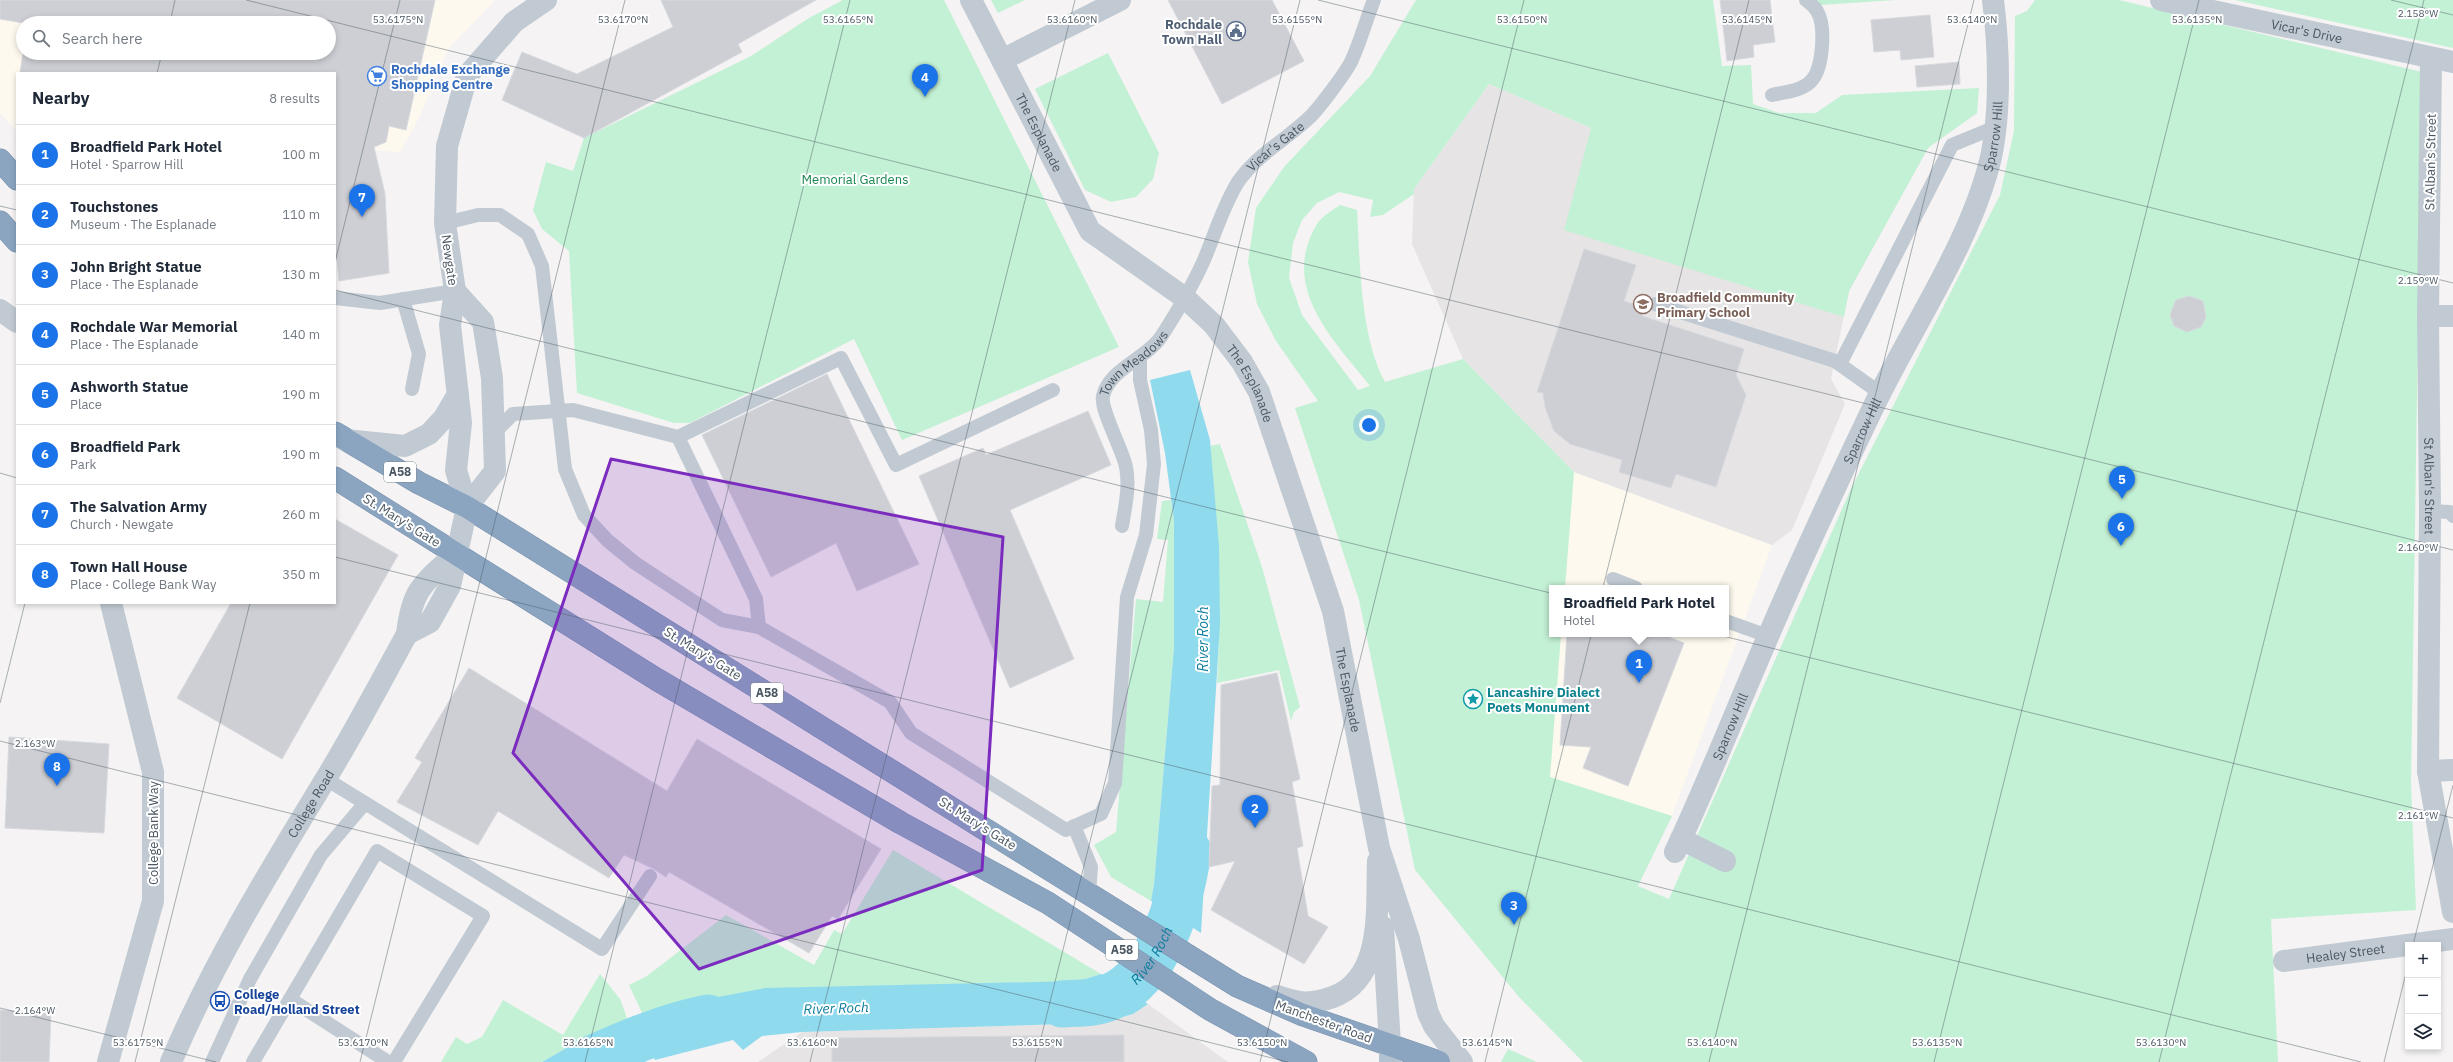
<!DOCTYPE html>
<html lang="en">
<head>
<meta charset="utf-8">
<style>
	body { margin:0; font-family:"IBM Plex Sans",sans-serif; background:#f6f6f7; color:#1f2937 }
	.controls { position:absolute; right:12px; bottom:12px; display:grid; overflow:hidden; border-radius:0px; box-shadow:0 2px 6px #0003 }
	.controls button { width:36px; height:36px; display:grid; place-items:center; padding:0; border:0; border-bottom:1px solid #e0e1e3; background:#fff; color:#1f2937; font:20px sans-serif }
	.you { position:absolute; left:1369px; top:425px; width:14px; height:14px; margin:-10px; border:3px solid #fff; border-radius:50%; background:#1a73e8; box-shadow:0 0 0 6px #1a73e833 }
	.badge { display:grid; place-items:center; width:26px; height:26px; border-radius:50%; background:#1a73e8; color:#fff; font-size:13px; font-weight:700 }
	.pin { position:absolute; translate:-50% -33px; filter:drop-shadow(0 1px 2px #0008) }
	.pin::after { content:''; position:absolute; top:21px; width:14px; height:12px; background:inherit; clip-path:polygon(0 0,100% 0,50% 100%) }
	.popup { position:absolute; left:1549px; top:585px; width:180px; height:52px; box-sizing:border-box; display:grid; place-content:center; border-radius:0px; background:#fff; filter:drop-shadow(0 1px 3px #0005); font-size:13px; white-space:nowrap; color:#747a83 }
	.popup b { font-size:15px; color:#1f2937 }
	.popup::after { content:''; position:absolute; left:50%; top:100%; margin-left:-8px; border:8px solid transparent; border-top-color:#fff }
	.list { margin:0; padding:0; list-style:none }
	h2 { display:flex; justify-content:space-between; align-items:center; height:52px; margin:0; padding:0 16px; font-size:17px }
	h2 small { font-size:13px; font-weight:400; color:#747a83 }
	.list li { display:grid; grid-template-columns:26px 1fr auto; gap:12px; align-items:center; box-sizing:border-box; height:60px; padding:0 16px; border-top:1px solid #e0e1e3 }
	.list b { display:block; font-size:15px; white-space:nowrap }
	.list p { margin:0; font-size:13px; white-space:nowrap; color:#747a83 }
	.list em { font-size:13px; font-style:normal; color:#747a83 }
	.icon { flex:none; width:22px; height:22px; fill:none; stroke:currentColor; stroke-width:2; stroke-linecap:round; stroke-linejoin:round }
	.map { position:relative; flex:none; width:2453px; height:1062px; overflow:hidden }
	.search { position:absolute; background:#fff; box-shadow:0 2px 6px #0003; left:16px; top:16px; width:320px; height:44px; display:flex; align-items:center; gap:10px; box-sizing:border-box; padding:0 14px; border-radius:22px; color:#747a83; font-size:15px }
	.panel { position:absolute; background:#fff; box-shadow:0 2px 6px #0003; left:16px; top:72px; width:320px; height:532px; border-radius:0px }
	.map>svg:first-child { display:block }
	.commercial { fill:#fdf9ef; fill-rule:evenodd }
	.education { fill:#e6e4e5 }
	.green { fill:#c3f1d5 }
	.water { fill:#90daee }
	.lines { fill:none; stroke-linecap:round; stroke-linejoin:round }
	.river { stroke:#90daee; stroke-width:47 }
	.building { fill:#cdcfd5; stroke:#d7d9de }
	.highway-casing { stroke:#7690ad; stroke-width:23 }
	.lane { stroke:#c1cad2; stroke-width:14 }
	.street { stroke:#c1cad2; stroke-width:22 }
	.primary { stroke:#b3c2d1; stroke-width:22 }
	.highway { stroke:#8ba5c1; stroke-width:22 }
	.marked { fill:#7b2cbf; fill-opacity:0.2; stroke:#7b2cbf; stroke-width:3; stroke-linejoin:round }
	.ticks { fill:none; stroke:#4a5661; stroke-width:1; stroke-opacity:0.45 }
	.labels { text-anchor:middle; stroke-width:4; stroke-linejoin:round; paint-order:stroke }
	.shield { fill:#fff; stroke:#808990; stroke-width:1 }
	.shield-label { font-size:12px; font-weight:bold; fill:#4a5661 }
	.service-label { font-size:13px; font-weight:bold; fill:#4e5e75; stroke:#fff; text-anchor:end }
	.street-label { font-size:13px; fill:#4a5661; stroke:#fff }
	.shop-label { font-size:13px; font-weight:bold; fill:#366cbe; stroke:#fff; text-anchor:start }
	.park-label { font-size:13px; fill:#17864f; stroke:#fff }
	.education-label { font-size:13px; font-weight:bold; fill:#785e54; stroke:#fff; text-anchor:start }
	.culture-label { font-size:13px; font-weight:bold; fill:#0d838f; stroke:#fff; text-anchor:start }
	.transit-label { font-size:13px; font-weight:bold; fill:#164399; stroke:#fff; text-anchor:start }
	.water-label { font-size:14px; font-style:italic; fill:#0c7c9b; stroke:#fff }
	.ticks-label { font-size:10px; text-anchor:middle; fill:#4a5661; stroke:#fff; stroke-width:4; stroke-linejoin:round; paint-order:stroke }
</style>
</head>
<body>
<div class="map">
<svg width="2453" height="1062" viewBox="0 0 2453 1062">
	<rect width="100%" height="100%" fill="#f5f3f3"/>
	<!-- commercial -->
	<path class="commercial" d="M0,0H495L449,48L417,122L400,152L335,148V73H17V131L0,113ZM23,23H329V53H23Z
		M1574,472L1772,545L1672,816L1550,777L1561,634H1726V588H1565Z"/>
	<!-- education -->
	<path class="education" d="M1489,84L1591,128L1928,148L1849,291L1831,379L1845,404L1792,530L1772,545L1574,472L1463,359L1412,244L1414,189Z
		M1148,1004L1228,1062H758L802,1032L1101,1023L1133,1014Z"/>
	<!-- green -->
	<path class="green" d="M843,0H944L1119,347L902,440L854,339L690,423H674L577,393L569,251L542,229L533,210L546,162L573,171L584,138L751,56L809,18Z
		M991,0H1025L998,13Z
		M1416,0H1713L1722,66L1751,65L1753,104L1779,113H1816L1842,95L1979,88L1977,113L1928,148L1849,291L1844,317L1564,230L1591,128L1489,84L1414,189V194L1383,215L1370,217L1373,200L1339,192L1317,203L1302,220L1293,243L1289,278L1302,315L1358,390L1370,386C1333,339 1279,288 1317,224C1321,217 1333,210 1340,205L1357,210C1360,262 1360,336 1385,382L1463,359L1574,472L1565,588H1552V634H1561L1550,777L1672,816L1638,886L1669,899L1850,491L2000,195L2014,131L2015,16L2027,11L2035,0H2119L2422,72L2411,784L2416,910L2271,919L2278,1062H1583L1519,997L1415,870L1359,600L1295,408L1318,401L1276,341L1257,304L1248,262L1256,208L1284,167L1370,76Z
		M1815,0H1895L1821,5Z
		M2235,0H2453V48Z
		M1108,53L1159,153L1153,179L1136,197L1111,202L1085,190L1035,89Z
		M1220,444L1262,567L1300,707L1294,712L1291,721L1279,670L1217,683C1222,603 1217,526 1210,446Z
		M1171,500L1174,521V647L1154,884L1151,901L1111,877L1094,845L1116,832L1136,599L1163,602L1168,540L1157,539L1162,501Z
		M893,850L1101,974L1079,981L681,1004L643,1015L629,985L647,976L726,915L814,965L834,930L842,934Z
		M600,974L620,999L628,1021L575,1043L542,1062H441L456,1037L467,1044L482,1037L503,1000L563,1035Z
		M1508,1049L1537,1062H1501Z"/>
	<!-- water -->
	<path class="water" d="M1190,370L1210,440L1219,546L1220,624L1201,933L1151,901L1154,884L1174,647V521L1165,453L1150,380Z
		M1101,974L1148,1004L1133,1014L1101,1023L802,1032L762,1036L743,1050L733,1040L655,1060L639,1016L681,1004L765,988L1079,981Z
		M628,1021L642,1062H542L575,1043Z"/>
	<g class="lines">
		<!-- river -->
		<g class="river">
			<path id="s1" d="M1062,1004C1078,1003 1095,1004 1110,997C1160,976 1181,900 1188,851"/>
			<path d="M585,1062C625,1044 664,1027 708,1018"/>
		</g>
	</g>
	<!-- building -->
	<path class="building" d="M0,0H435L406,130L389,126L386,142L374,147L385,194L389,273L339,281L337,260L335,261V73H20L23,53H329V23H23L0,19Z
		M661,0H816L738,44L742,52L584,138L502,100L522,52L577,74L673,27Z
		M1168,0H1272L1304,61L1222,104Z
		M1720,0H1770L1775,42L1753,45L1754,57L1727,61Z
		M1930,15L1934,57L1901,60L1900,50L1874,52L1871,20Z
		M1959,62L1960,84L1917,87L1915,66Z
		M1584,249L1636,265L1624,301L1645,308L1642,316L1744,349L1736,375L1746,395L1716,487L1676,474L1671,488L1619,472L1622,460L1570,444L1554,431L1545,407L1543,393L1537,392Z
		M2189,296L2203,301L2206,317L2201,327L2187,332L2174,326L2170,315L2176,300Z
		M827,374L919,564L857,591L836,543L771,577L702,435Z
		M1088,411L1111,465L1010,510L1074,659L1010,688L919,476L983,448L986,455Z
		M335,519L398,555L282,759L177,698L231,603H335Z
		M1567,634H1661L1684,643L1628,786L1583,768L1591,747L1560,745Z
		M469,668L667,791L697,739L881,849L838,919L832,916L809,953L669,872L666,877L654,869L624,855L609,878L498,811L478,845L397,802L422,762L415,758Z
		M1277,673L1300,779L1292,782L1303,846L1297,848L1308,916L1328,927L1304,964L1211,910L1235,861L1209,867L1212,786L1220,785L1221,685Z
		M9,737L109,744L104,833L5,828Z
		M0,1010L51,1013L49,1062H0Z
		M1124,1035V1062H832V1038Z"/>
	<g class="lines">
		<defs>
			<path id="highway" d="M0,160L17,179
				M0,222L17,241
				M335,433L419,483L467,507L1237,986L1303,1015L1439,1062
				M335,478L656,679L901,823L1048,903L1211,1010L1306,1062"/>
		</defs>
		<!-- highway casing -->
		<use href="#highway" class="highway-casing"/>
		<!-- lane -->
		<g class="lane">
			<path d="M1772,95C1784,92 1803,91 1812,80C1823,67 1826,26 1817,11C1815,7 1810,3 1806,0"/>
			<path d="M445,223L478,215H500L528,234L542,266L565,469L584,515L607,540L635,563L722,620L759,627L890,702L911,733L1066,830L1101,814L1115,783L1127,597L1146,535L1154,464L1151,430L1140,380V357"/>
			<path d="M335,298L380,303L455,291"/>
			<path d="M403,299L419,354L412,389"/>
			<path d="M1655,304L1835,361L1880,393"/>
			<path d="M1840,364L1952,145L1996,127"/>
			<path d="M494,433L513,414L573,410L678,437L756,599L759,627"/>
			<path d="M678,437L841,358L896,465L1053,390"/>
			<path d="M2430,511L2450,512L2453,516"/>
			<path id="s2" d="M1122,526C1125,507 1130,487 1126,467C1123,450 1100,410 1103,396C1109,369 1146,359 1161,337C1177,312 1192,287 1204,260C1215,234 1223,206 1238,182C1257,154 1288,139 1312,115C1322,104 1344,75 1351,62C1360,43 1366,20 1374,0"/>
			<path d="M1613,579L1636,588"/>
			<path d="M1726,621L1768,636"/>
			<path d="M326,779L602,949L650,876"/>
			<path d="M1074,826L1091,867L1089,893"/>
			<path d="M290,999L388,1062"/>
			<path d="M212,1062L250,979L321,855L365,803"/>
			<path d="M253,1062L377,851L483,916L394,1062"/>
		</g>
		<!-- street -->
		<g class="street">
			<path id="s3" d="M971,0L1090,231L1185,298L1214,325L1242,362L1259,392L1333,611L1379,848L1409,939L1428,1013L1434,1026L1462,1062"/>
			<path id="s4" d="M2161,0L2453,62"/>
			<path id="s5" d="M2431,58L2428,316L2430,511L2428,771L2453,912"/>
			<path d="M1002,60L1120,0"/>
			<path d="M455,291L483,322L492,378L495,471L467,507"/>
			<path d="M0,310L17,322"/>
			<path d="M2428,316H2453"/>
			<path d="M345,440L405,446L429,434L444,418L458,394"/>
			<path d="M407,634L430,622L450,586L467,507L456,470L461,423L450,325L455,291L445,223L447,146L467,76L514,22L546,0"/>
			<path d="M2428,771L2453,770"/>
			<path d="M1681,839L1725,861"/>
			<path id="s6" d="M1675,852C1708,782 1736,710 1767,639C1800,562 1835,487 1871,412C1909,331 1971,243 1991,157C2001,110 1999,47 1993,0"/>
			<path d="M1383,927L1390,1045"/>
			<path d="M2408,945L2453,939"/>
			<path id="s7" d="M2284,961L2408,945"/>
			<path d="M1277,996C1300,1004 1310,1005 1333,997C1385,978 1376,905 1378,861"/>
			<path d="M108,1062L153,901V772L111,603"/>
			<path id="s8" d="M171,1062C213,963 269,872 325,780C354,733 380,683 407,634C412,589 423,583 456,554"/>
		</g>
		<!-- primary -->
		<path class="primary" d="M1390,1045V1062"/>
		<!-- highway -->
		<use href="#highway" class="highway"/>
	</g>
	<!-- marked area -->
	<path class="marked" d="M611,459L1003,537L982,870L699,969L513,753Z"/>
	<!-- ticks -->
	<path class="ticks" d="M246,0L2453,550M1318,0L2453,283M2391,0L2453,15M170,23L175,0M157,73L162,53M0,206L17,210M335,262L400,0M335,290L2453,818M0,473L17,478M335,557L2361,1062M0,703L25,603M0,741L1288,1062M2413,945L2453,785M0,1008L216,1062M135,1062L250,603M360,1062L625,0M585,1062L850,0M810,1062L1075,0M1035,1062L1300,0M1260,1062L1524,0M1485,1062L1749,0M1709,1062L1974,0M1934,1062L2199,0M2159,1062L2424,0M2384,1062L2408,965"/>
	<!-- icons -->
	<defs>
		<symbol id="civic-ring" viewBox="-11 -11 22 22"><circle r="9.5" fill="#fff" stroke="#5c6f8a" stroke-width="1.5"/><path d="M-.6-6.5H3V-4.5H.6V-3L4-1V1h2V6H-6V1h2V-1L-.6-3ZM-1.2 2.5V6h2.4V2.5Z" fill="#5c6f8a"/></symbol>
		<symbol id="supermarket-ring" viewBox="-11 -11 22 22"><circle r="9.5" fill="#fff" stroke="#3f7fe0" stroke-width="1.5"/><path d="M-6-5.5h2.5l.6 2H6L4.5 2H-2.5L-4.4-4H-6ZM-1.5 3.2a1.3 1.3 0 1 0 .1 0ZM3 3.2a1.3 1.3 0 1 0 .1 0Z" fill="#3f7fe0"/></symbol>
		<symbol id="school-ring" viewBox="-11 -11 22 22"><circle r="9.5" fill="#fff" stroke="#8d6e63" stroke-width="1.5"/><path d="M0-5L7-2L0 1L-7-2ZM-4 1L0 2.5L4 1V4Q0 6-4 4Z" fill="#8d6e63"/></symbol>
		<symbol id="sight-ring" viewBox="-11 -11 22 22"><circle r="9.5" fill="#fff" stroke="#0f9aa8" stroke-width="1.5"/><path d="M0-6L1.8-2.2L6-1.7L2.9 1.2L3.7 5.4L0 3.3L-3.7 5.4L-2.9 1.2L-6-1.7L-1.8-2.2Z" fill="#0f9aa8"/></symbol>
		<symbol id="bus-ring" viewBox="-11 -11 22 22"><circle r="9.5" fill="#fff" stroke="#1a4fb4" stroke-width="1.5"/><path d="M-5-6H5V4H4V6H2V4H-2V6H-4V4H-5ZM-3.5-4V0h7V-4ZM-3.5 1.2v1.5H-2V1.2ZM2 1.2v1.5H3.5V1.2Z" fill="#1a4fb4"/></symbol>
	</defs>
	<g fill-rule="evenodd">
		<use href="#civic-ring" x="1225" y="20" width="22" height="22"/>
		<use href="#supermarket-ring" x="366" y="65" width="22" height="22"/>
		<use href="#school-ring" x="1632" y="293" width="22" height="22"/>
		<use href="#sight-ring" x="1462" y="688" width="22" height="22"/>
		<use href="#bus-ring" x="209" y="990" width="22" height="22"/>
	</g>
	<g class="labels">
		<!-- shield labels -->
		<g class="shield">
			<rect x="384" y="462" width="32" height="20" rx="3"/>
			<rect x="751" y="683" width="32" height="20" rx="3"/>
			<rect x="1106" y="940" width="32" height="20" rx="3"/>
		</g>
		<g class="shield-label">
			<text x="400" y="476">A58</text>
			<text x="767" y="697">A58</text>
			<text x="1122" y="954">A58</text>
		</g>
		<!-- service labels -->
		<g class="service-label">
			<text x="1222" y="29">Rochdale<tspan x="1222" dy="15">Town Hall</tspan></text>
		</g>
		<!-- street labels -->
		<g class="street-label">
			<text dy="5" stroke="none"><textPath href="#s4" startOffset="149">Vicar's Drive</textPath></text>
			<text dy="5" stroke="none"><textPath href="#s3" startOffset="149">The Esplanade</textPath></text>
			<text dy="5" stroke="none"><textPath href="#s6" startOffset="785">Sparrow Hill</textPath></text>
			<text dy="5" stroke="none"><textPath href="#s2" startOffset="444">Vicar's Gate</textPath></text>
			<text transform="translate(2430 162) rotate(-89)" y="5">St Alban's Street</text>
			<text transform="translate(450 260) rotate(82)" y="5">Newgate</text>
			<text dy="5" stroke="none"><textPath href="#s2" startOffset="180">Town Meadows</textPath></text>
			<text dy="5" stroke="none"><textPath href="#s3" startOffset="485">The Esplanade</textPath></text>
			<text dy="5" stroke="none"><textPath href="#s6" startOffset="461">Sparrow Hill</textPath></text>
			<text dy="5" stroke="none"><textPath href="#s5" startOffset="428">St Alban's Street</textPath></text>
			<text transform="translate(402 520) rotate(32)" y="5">St. Mary's Gate</text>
			<text transform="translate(703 653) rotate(32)" y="5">St. Mary's Gate</text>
			<text dy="5" stroke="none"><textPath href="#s3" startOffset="808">The Esplanade</textPath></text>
			<text dy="5" stroke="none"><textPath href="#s6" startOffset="137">Sparrow Hill</textPath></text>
			<text dy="5" stroke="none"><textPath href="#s8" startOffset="294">College Road</textPath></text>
			<text transform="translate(978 823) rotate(32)" y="5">St. Mary's Gate</text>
			<text transform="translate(153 833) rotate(-90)" y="5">College Bank Way</text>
			<text dy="5" stroke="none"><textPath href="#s7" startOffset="62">Healey Street</textPath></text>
			<text transform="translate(1324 1021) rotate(20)" y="5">Manchester Road</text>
		</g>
		<!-- shop labels -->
		<g class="shop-label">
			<text x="391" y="74">Rochdale Exchange<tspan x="391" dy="15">Shopping Centre</tspan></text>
		</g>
		<!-- park labels -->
		<g class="park-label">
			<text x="855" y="184">Memorial Gardens</text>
		</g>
		<!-- education labels -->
		<g class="education-label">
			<text x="1657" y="302">Broadfield Community<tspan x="1657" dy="15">Primary School</tspan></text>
		</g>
		<!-- culture labels -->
		<g class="culture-label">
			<text x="1487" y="697">Lancashire Dialect<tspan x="1487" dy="15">Poets Monument</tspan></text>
		</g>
		<!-- transit labels -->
		<g class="transit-label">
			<text x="234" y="999">College<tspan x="234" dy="15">Road/Holland Street</tspan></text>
		</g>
		<!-- water labels -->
		<g class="water-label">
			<text transform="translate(1203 639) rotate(-90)" y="5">River Roch</text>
			<text dy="5" stroke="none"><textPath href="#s1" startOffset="109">River Roch</textPath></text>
			<text transform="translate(836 1008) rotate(-2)" y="5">River Roch</text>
		</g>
	</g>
	<g class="ticks-label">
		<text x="2418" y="17">2.158°W</text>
		<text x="398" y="23">53.6175°N</text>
		<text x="623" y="23">53.6170°N</text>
		<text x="848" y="23">53.6165°N</text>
		<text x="1072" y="23">53.6160°N</text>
		<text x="1297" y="23">53.6155°N</text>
		<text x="1522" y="23">53.6150°N</text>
		<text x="1747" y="23">53.6145°N</text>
		<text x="1972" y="23">53.6140°N</text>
		<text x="2197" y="23">53.6135°N</text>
		<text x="2418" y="284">2.159°W</text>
		<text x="2418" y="551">2.160°W</text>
		<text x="35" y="747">2.163°W</text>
		<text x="2418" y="819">2.161°W</text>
		<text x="35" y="1014">2.164°W</text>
		<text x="138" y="1046">53.6175°N</text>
		<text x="363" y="1046">53.6170°N</text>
		<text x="588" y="1046">53.6165°N</text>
		<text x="812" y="1046">53.6160°N</text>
		<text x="1037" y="1046">53.6155°N</text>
		<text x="1262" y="1046">53.6150°N</text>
		<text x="1487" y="1046">53.6145°N</text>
		<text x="1712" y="1046">53.6140°N</text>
		<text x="1937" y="1046">53.6135°N</text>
		<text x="2161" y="1046">53.6130°N</text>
	</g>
</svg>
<div class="controls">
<button>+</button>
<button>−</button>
<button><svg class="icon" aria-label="layers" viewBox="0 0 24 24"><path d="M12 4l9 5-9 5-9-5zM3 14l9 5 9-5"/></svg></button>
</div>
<div class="you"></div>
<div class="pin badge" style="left:1639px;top:683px">1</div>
<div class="popup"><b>Broadfield Park Hotel</b>Hotel</div>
<div class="pin badge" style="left:1255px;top:828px">2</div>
<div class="pin badge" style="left:1514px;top:925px">3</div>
<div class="pin badge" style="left:925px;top:97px">4</div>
<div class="pin badge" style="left:2122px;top:499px">5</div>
<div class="pin badge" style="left:2121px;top:546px">6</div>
<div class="pin badge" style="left:362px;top:217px">7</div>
<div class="pin badge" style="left:57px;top:786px">8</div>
<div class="search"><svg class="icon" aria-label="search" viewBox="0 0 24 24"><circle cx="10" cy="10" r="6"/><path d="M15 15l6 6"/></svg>Search here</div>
<section class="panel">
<h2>Nearby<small>8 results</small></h2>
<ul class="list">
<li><span class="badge">1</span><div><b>Broadfield Park Hotel</b><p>Hotel · Sparrow Hill</p></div><em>100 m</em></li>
<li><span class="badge">2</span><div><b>Touchstones</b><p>Museum · The Esplanade</p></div><em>110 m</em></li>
<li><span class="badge">3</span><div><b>John Bright Statue</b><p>Place · The Esplanade</p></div><em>130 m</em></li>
<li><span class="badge">4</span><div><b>Rochdale War Memorial</b><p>Place · The Esplanade</p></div><em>140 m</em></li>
<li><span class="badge">5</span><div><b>Ashworth Statue</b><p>Place</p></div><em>190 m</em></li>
<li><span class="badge">6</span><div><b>Broadfield Park</b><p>Park</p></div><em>190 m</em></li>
<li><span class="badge">7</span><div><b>The Salvation Army</b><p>Church · Newgate</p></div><em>260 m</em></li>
<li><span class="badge">8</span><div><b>Town Hall House</b><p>Place · College Bank Way</p></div><em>350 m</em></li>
</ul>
</section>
</div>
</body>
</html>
